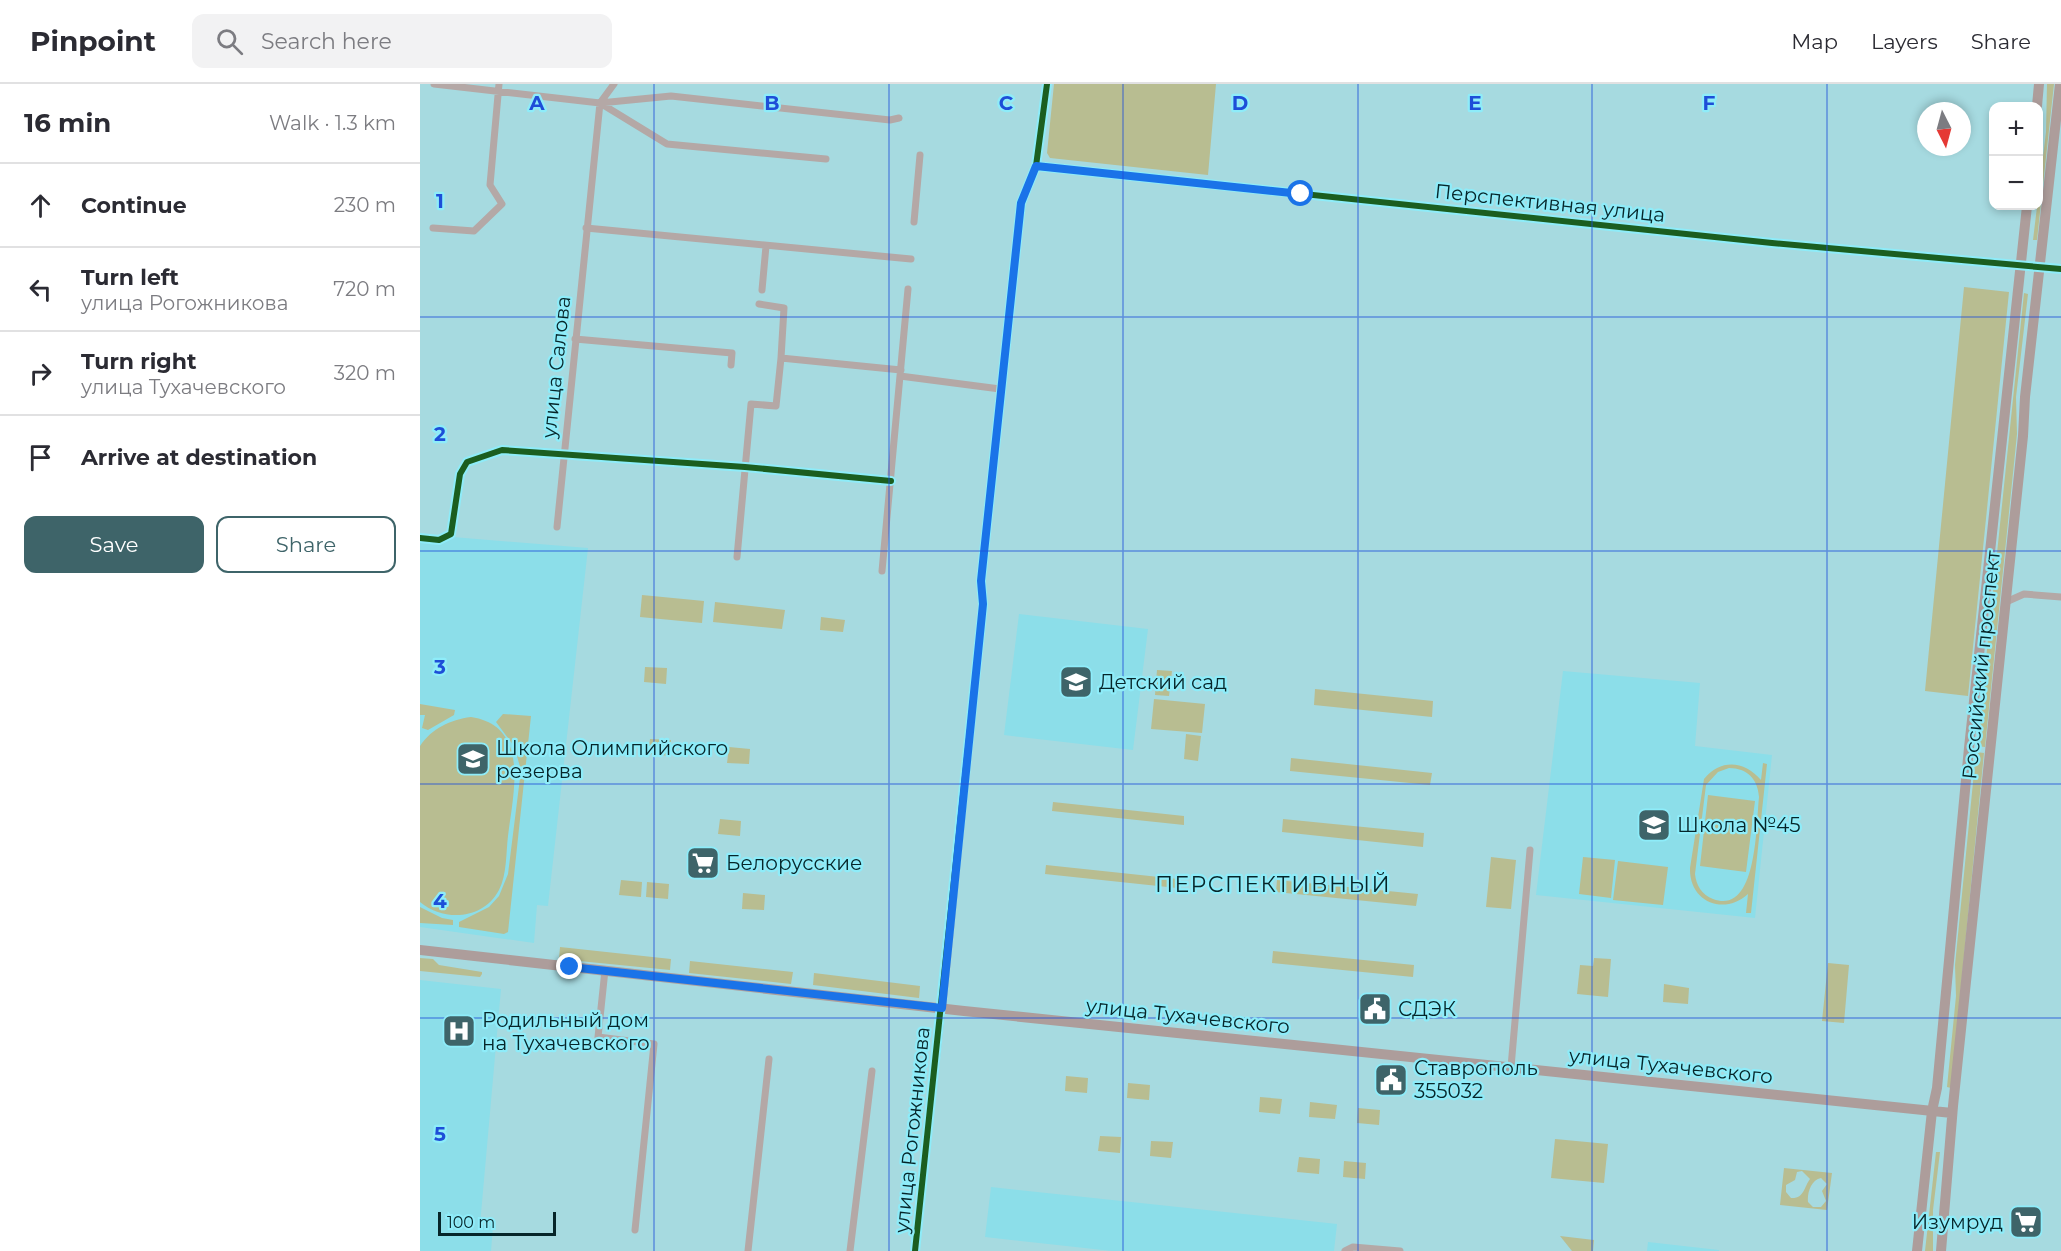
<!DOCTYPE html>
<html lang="en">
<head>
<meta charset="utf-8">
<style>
	body { margin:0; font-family:Montserrat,sans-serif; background:#f2f2f3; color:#2b2b33 }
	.controls { position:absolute; right:18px; top:18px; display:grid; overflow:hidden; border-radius:12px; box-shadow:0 3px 9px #0003 }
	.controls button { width:54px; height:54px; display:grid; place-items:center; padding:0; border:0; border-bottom:2px solid #e1e1e2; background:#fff; color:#2b2b33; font:30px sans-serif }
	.compass { position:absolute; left:1497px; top:18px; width:54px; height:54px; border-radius:50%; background:#fff; box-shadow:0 3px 9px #0003; rotate:174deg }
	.scale { position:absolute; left:18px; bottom:15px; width:118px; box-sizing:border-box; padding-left:6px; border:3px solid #062529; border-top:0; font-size:16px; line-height:21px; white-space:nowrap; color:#062529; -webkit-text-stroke:4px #8eecf9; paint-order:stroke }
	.stop { position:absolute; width:18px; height:18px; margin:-14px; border:4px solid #1a73e8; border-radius:50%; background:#fff }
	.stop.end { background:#1a73e8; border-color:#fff; box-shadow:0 2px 6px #0008 }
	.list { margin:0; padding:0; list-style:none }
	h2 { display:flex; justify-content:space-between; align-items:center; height:78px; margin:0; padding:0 24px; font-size:26px }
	h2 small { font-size:20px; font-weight:400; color:#7c7c81 }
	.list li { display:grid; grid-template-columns:39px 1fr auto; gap:18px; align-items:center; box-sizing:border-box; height:84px; padding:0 24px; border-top:2px solid #e1e1e2 }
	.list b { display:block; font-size:22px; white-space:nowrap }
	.list p { margin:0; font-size:20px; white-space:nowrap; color:#7c7c81 }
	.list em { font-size:20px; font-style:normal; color:#7c7c81 }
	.actions { display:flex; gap:12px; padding:18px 24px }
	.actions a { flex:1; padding:14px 0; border:2px solid #3e6469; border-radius:12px; text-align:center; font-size:21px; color:#3e6469 }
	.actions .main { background:#3e6469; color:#fff }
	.icon { flex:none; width:33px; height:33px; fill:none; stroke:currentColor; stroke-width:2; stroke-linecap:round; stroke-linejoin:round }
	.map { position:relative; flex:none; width:1641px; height:1167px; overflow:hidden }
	header { display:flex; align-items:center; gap:36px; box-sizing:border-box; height:84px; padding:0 30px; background:#fff; border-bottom:2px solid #e1e1e2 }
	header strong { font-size:28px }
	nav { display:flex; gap:33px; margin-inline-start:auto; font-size:21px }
	.search { width:420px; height:54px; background:#f2f2f3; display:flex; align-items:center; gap:15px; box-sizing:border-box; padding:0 21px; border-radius:12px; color:#7c7c81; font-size:22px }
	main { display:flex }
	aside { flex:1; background:#fff }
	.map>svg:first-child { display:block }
	.built { fill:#8cdee9 }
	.green { fill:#b8bd91; fill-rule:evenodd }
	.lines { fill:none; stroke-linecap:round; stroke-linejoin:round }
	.minor { stroke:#b4a8a6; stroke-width:7 }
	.tertiary { stroke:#b4a8a6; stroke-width:8 }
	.secondary { stroke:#ad9d9b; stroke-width:10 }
	.cycleway-casing { stroke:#8eecf9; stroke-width:10 }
	.cycleway { stroke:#1b5e20; stroke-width:6 }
	.route { stroke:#1a73e8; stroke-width:8 }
	.grid { fill:none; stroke:#1d4ed8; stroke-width:1.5; stroke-opacity:0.55 }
	.labels { text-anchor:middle; stroke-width:4.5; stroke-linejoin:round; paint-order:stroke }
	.street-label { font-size:20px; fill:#062529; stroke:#8eecf9 }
	.poi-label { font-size:20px; fill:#062529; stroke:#8eecf9; text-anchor:start }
	.quarter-label { font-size:22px; letter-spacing:1.5px; fill:#062529; stroke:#8eecf9 }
	.grid-label { font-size:20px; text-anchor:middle; font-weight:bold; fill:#1d4ed8; stroke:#8eecf9; stroke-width:4.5; stroke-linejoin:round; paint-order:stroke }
</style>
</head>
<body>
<header>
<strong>Pinpoint</strong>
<div class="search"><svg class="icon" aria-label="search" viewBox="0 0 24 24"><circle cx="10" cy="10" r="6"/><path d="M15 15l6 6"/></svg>Search here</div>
<nav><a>Map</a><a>Layers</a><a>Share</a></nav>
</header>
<main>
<aside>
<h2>16 min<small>Walk · 1.3 km</small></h2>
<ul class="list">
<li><svg class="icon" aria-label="ahead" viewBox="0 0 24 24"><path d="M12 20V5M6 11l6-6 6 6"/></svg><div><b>Continue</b></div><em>230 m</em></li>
<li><svg class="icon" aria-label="left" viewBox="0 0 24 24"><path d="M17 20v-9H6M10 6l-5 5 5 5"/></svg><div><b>Turn left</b><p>улица Рогожникова</p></div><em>720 m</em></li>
<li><svg class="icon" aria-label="right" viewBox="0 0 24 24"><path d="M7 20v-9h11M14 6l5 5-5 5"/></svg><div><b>Turn right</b><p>улица Тухачевского</p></div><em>320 m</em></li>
<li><svg class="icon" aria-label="arrive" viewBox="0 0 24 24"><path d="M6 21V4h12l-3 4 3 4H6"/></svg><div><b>Arrive at destination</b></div></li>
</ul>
<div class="actions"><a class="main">Save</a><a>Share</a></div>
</aside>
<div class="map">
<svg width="1641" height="1167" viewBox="0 0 1641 1167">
	<rect width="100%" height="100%" fill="#a6dae0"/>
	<!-- built -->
	<path class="built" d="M33,453L168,464L128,822L117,821L114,859L0,843V457L24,459Z
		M599,530L728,545L713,666L584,651Z
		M1143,587L1280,599L1275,662L1352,671L1335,834L1116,811Z
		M0,896L81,905L60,1141L73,1142L71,1167H0Z
		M571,1103L917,1140L914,1167H692L565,1153Z
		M1228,1158L1299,1166V1167H1227Z"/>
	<!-- green -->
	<path class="green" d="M634,0H796L788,91L630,74L627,69Z
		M1627,0H1634L1617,156H1613L1626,48Z
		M1544,203L1589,208L1548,612L1505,607Z
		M1604,209L1608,210L1596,313L1597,350L1565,663L1557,662Z
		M222,511L284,517L282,539L220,533Z
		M295,518L365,526L362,545L293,538Z
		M401,533L425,536L423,548L400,546Z
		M225,583L247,584L246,600L224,598Z
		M737,586L752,587L749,612L735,611Z
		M895,605L1013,617L1012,633L894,621Z
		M734,615L785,620L782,649L731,645Z
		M0,620L35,626L34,631L8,646L2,644L5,631H0Z
		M83,630L111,632L88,848L84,850L39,843V838L69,823L79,812L88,790L101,686L94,662L76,638Z
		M51,633C111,642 93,710 88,752C86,768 87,791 79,806C63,836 24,838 0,818V662C12,644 30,636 51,633Z
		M766,650L781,652L778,677L764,675Z
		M230,655L251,656L250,672L228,670Z
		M309,663L330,665L329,680L307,679Z
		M1556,668L1564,669L1531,1004L1527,1003L1536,912L1535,881Z
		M871,674L1012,689L1010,701L870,687Z
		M1343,679L1347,680L1331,829H1326L1328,810C1304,832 1269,818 1270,784L1284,695C1301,674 1325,677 1341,696ZM1309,684C1327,684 1338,695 1339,713C1336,739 1338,832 1293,815C1282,811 1276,801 1275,790L1286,701L1298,688Z
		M1288,711L1335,717L1326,788L1280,782Z
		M633,718L764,732V741L632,727Z
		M300,735L321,737L320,752L298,750Z
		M863,735L1004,749L1003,763L862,748Z
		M1071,773L1096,776L1091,825L1066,823Z
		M1163,773L1195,776L1191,814L1159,810Z
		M1198,777L1248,783L1243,821L1193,816Z
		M626,781L758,795L757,804L625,790Z
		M201,796L222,798L221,813L199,811Z
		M857,796L998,810L996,822L856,808Z
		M227,798L249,800L248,815L226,813Z
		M323,809L345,811L344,826L322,825Z
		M0,823L22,834L33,836V841L0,839Z
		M140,863L251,875L250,886L139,875Z
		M853,867L994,881L993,893L852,879Z
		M0,874L13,875L19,881L62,888V890L60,893L0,887Z
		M1174,874L1191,875L1188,913L1157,910L1160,881L1173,882Z
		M270,877L373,888L371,900L269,889Z
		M1408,879L1429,881L1424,939L1402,937Z
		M394,889L500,902L499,914L393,901Z
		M1244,900L1269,904L1268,920L1243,918Z
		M646,992L668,994L667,1009L645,1007Z
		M708,999L730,1001L729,1016L707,1014Z
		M840,1013L862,1015L860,1030L839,1028Z
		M890,1018L917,1021L915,1035L889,1033Z
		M938,1024L960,1026L959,1041L937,1039Z
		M680,1052L701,1053L700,1069L678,1067Z
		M1135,1055L1188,1060L1184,1099L1131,1094Z
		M731,1057L753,1058L751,1074L730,1072Z
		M1516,1068H1520L1513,1126V1167H1505Z
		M879,1073L900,1075L899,1090L877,1088Z
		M924,1077L946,1079L945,1095L923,1093Z
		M1364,1084L1412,1089L1407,1126L1360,1121ZM1382,1087L1390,1095C1384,1103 1384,1115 1371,1114L1366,1108V1101L1375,1096L1377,1088ZM1401,1094L1407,1100L1402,1107L1406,1117L1401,1123H1393L1388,1118C1387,1109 1391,1096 1401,1094Z
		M1140,1152L1174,1156L1173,1167H1152Z"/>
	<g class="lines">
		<!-- minor -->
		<path class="minor" d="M14,0L180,19L251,12L470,36L479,34
			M180,19L247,60L406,75
			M616,82L1352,159L1641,185
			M494,138L500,71
			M13,144L54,147L82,120L70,101L79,0
			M166,144L491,175
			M342,206L346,162
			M339,220L364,224L361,274L481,286
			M155,255L312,269L311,281
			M480,292L580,305
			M137,443L180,19L194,0
			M0,454L19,456L31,450L40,390L47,378L82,366L325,383L471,397
			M317,473L331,320L356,322L361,274
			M462,487L488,205
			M1586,518L1604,510L1641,513
			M185,886L178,953L234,960L215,1146
			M1091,983L1110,766
			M328,1167L349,975
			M430,1167L452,987
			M495,1167L522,924
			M925,1167L933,1163L980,1167"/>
		<!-- tertiary -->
		<path class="tertiary" d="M522,924L563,521L561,497L601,119L616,82L627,0"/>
		<!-- secondary -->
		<path class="secondary" d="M1617,22L1619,0
			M0,866L544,927L1532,1029
			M1497,1167L1512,1027L1517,1004L1549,664L1607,122
			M1521,1167L1533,1022L1603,352L1605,313L1640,0"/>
		<defs>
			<path id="cycleway" d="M616,82L1352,159L1641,185
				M0,454L19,456L31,450L40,390L47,378L82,366L325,383L471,397
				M495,1167L563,521L561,497L601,119L616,82L627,0"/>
		</defs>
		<!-- cycleway casing -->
		<use href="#cycleway" class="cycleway-casing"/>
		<!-- cycleway -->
		<use href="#cycleway" class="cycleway"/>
	</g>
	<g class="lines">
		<!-- route -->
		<path class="route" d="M150,883L522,924L563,520L561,497L601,119L616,82L881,110"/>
	</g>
	<!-- grid -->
	<path class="grid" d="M234,0V1167M469,0V1167M703,0V1167M938,0V1167M1172,0V1167M1407,0V1167M0,233H1641M0,467H1641M0,700H1641M0,934H1641"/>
	<!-- icons -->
	<defs>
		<symbol id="school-square" viewBox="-11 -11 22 22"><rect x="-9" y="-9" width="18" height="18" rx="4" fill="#3e6469" stroke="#8eecf9"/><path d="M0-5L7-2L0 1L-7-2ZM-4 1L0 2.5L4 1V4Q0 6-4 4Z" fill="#fff"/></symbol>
		<symbol id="supermarket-square" viewBox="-11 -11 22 22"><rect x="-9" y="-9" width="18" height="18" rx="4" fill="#3e6469" stroke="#8eecf9"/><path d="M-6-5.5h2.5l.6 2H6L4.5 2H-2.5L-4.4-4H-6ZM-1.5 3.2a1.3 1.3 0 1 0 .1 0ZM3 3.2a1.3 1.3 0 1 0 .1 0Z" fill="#fff"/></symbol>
		<symbol id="civic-square" viewBox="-11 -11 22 22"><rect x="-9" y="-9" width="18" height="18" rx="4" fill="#3e6469" stroke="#8eecf9"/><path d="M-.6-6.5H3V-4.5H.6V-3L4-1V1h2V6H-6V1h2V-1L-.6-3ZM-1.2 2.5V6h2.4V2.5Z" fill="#fff"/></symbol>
		<symbol id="hospital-square" viewBox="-11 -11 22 22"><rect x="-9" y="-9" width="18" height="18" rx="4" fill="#3e6469" stroke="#8eecf9"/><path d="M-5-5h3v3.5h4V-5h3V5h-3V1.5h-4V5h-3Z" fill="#fff"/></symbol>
	</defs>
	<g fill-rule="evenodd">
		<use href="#school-square" x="637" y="579" width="38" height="38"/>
		<use href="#school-square" x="34" y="656" width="38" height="38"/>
		<use href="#school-square" x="1215" y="722" width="38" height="38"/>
		<use href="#supermarket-square" x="264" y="760" width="38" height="38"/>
		<use href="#civic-square" x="936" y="906" width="38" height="38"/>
		<use href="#hospital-square" x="20" y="928" width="38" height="38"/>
		<use href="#civic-square" x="952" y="977" width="38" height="38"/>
		<use href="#supermarket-square" x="1587" y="1119" width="38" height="38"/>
	</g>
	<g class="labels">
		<!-- street labels -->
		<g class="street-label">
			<text transform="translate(1130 119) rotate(6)" y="7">Перспективная улица</text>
			<text transform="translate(136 283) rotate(-84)" y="7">улица Салова</text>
			<text transform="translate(1561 581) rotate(-84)" y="7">Российский проспект</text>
			<text transform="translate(768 932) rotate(6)" y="7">улица Тухачевского</text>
			<text transform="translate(1251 982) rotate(6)" y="7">улица Тухачевского</text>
			<text transform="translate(492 1046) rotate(-84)" y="7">улица Рогожникова</text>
		</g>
		<!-- poi labels -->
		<g class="poi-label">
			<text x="679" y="605">Детский сад</text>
			<text x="76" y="671">Школа Олимпийского<tspan x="76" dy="23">резерва</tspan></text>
			<text x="1257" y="748">Школа №45</text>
			<text x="306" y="786">Белорусские</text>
			<text x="978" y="932">СДЭК</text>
			<text x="62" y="943">Родильный дом<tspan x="62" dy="23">на Тухачевского</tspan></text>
			<text x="994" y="991">Ставрополь<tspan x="994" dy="23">355032</tspan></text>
			<text x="1583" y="1145" text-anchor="end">Изумруд</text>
		</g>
		<!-- quarter labels -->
		<g class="quarter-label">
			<text x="853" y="808">ПЕРСПЕКТИВНЫЙ</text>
		</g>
	</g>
	<g class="grid-label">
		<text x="117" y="26">A</text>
		<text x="352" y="26">B</text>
		<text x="586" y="26">C</text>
		<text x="820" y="26">D</text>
		<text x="1055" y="26">E</text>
		<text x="1289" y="26">F</text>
		<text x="20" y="124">1</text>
		<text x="20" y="357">2</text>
		<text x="20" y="590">3</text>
		<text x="20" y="824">4</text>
		<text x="20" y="1057">5</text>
	</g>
</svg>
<div class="controls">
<button>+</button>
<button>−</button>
</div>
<svg class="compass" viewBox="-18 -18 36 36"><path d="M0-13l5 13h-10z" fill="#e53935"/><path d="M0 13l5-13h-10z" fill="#7c7c81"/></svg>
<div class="scale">100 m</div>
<div class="stop" style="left:881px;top:110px"></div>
<div class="stop end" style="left:150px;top:883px"></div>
</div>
</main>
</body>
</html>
